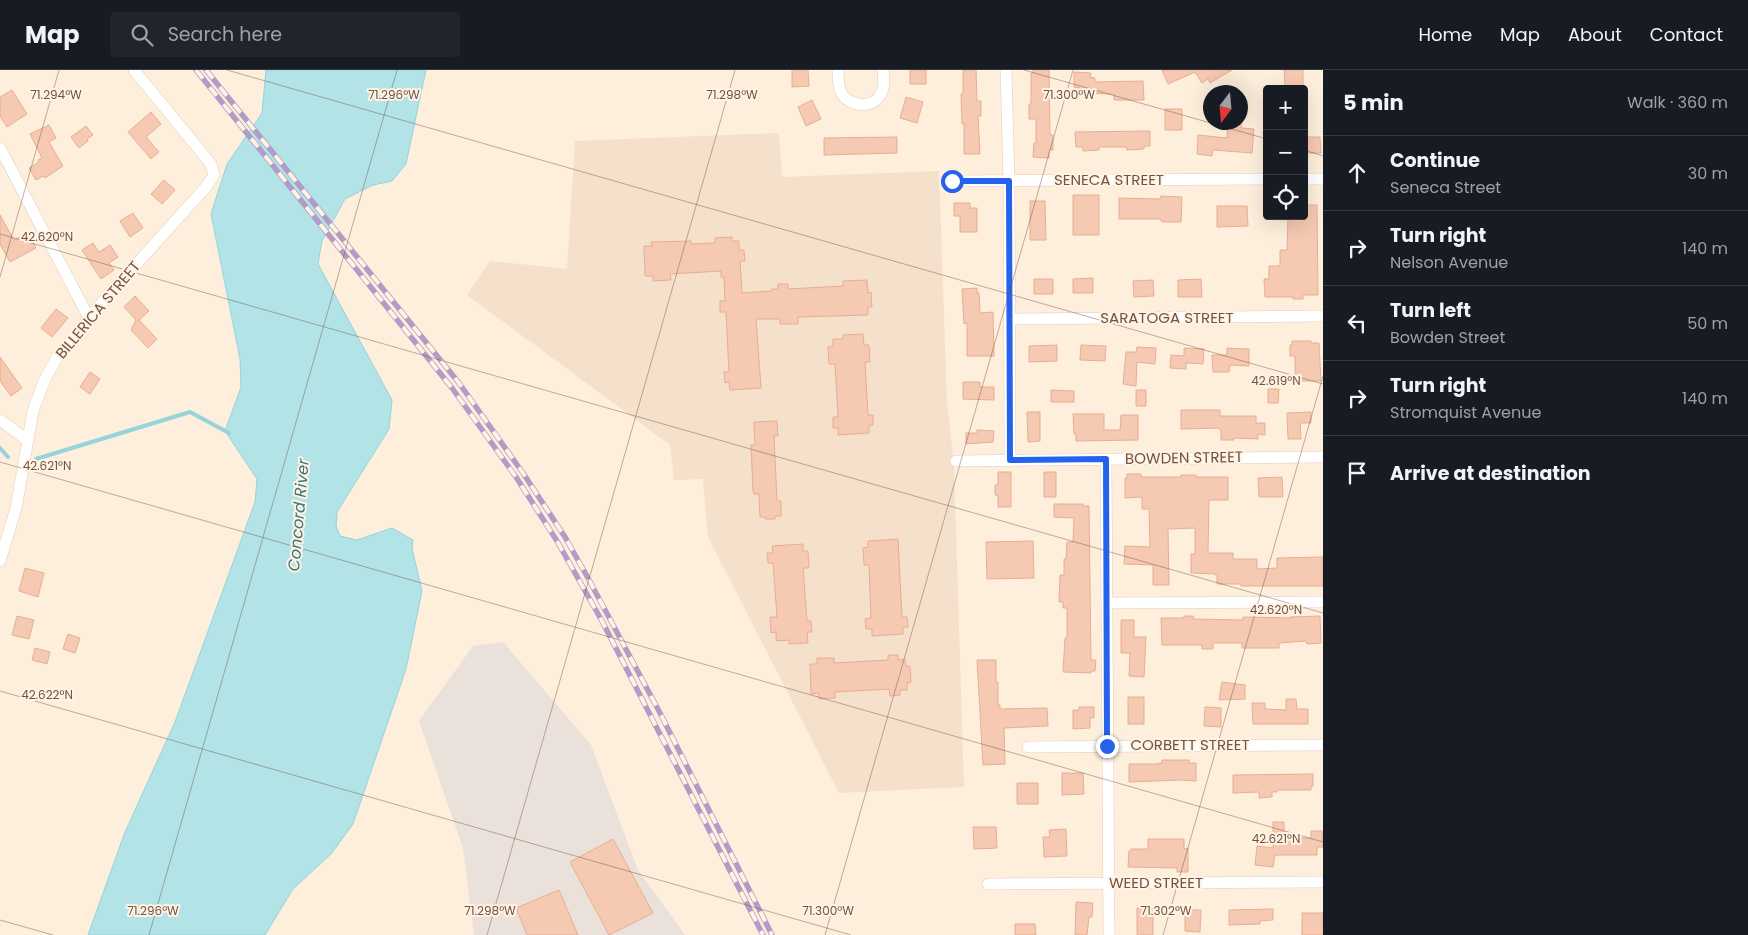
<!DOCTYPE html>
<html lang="en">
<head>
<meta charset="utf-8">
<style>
	body { margin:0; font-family:Poppins,sans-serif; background:#20242c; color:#f1f3f6 }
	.controls { position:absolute; right:15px; top:15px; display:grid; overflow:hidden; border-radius:5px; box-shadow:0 5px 20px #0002 }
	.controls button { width:45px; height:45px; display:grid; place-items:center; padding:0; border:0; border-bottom:1px solid #363941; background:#171b24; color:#f1f3f6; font:25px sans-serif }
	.compass { position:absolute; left:1203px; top:15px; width:45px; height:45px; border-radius:50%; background:#171b24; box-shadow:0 5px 20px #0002; rotate:196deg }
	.stop { position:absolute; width:15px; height:15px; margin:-11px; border:4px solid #2563eb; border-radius:50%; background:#fff }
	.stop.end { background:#2563eb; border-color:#fff; box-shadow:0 1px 5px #0008 }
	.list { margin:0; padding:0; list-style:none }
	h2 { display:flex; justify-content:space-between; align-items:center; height:65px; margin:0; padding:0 20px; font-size:21px }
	h2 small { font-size:16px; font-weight:400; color:#9ea1a6 }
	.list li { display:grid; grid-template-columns:32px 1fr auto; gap:15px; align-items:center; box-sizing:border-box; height:75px; padding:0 20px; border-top:1px solid #363941 }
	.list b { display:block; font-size:19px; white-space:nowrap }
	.list p { margin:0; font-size:16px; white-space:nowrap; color:#9ea1a6 }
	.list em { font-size:16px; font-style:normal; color:#9ea1a6 }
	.icon { flex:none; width:28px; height:28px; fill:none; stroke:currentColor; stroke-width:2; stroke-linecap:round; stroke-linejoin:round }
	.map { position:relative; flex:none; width:1323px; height:865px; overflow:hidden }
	header { display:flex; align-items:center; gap:30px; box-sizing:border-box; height:70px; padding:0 25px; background:#171b24; border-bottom:1px solid #363941 }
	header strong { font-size:24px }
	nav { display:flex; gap:28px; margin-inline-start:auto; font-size:18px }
	.search { width:350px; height:45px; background:#20242c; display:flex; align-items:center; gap:12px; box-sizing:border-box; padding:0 18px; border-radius:5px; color:#9ea1a6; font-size:19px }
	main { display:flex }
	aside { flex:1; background:#171b24 }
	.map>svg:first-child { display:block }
	.residential { fill:#f5e0cb }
	.industrial { fill:#eae1da }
	.water { fill:#b1e3e7; stroke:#96d3da }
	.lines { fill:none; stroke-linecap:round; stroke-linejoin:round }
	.stream { stroke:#96d3da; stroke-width:4 }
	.building { fill:#f5c9b2; stroke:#e8ae92 }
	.street-casing { stroke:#e3ccbc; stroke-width:12 }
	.street { stroke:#fff; stroke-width:11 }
	.rail-casing { stroke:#b09cc6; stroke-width:5.5 }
	.rail { stroke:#fff3e4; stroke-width:4; stroke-dasharray:11; stroke-linecap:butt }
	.route { stroke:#2563eb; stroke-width:6 }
	.ticks { fill:none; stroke:#745244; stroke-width:1; stroke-opacity:0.45 }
	.labels { text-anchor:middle; stroke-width:4; stroke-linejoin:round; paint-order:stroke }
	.street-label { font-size:15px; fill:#745244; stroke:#fff3e4 }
	.water-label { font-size:16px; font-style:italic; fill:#38747b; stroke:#fff3e4 }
	.ticks-label { font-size:12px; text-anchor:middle; fill:#745244; stroke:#fff3e4; stroke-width:4; stroke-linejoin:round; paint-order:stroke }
</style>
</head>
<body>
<header>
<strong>Map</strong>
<div class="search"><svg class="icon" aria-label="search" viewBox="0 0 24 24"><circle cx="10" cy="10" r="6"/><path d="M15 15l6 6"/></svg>Search here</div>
<nav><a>Home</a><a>Map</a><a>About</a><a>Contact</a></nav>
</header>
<main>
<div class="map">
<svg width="1323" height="865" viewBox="0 0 1323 865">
	<rect width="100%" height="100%" fill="#feefdc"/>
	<!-- residential -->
	<path class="residential" d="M779,63L782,107L939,101L947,333L954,394L964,717L839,723L708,467L703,409L674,410L670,375L467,225L490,191L567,199L575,71Z"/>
	<!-- industrial -->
	<path class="industrial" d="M503,572L591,675L638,800L685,865H474L463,778L419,651L473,576Z"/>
	<!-- water -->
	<path class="water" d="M266,0H426L406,94L392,111L373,115L345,129L322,171L318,194L392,330L389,359L337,442L336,456L340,466L357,470L392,458L413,470L412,478L422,521L406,599L353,754L331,784L293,819L265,865H88L125,762L175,652L255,432L257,409L225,361L241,317L240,289L211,144L227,94L262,43Z"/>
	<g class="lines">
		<!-- stream -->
		<path class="stream" d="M0,378L8,387
			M36,389L190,342L229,363"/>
	</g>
	<!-- building -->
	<path class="building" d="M792,0H808L809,16L792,17Z
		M910,0H926V14H910Z
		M963,0H976L977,31H981V46H978L980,84H964V53L962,54L961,24H963Z
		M1033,0H1049L1050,65H1053V80H1049V88L1033,87L1034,73H1036V49H1029V34H1031V3H1033Z
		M1162,0H1232L1210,13L1208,9L1202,13L1195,2L1168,14Z
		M1284,0H1303V16H1285Z
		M1074,2L1091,3L1090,7L1095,8V12L1143,11L1144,30H1114V24L1080,23V18L1074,17Z
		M12,20L27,44L7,57L0,46V27Z
		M906,27L923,32L917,53L900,48Z
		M812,30L821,49L806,56L798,37Z
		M1165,39H1182V60H1165Z
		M151,42L161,54L146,67L159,82L151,89L128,62Z
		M1228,52H1242L1241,58L1254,59L1252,83L1213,80L1212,86L1197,84L1198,65L1227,68Z
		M49,55L56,68L49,72L63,96L45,108L44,106L36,110L29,98L39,92L38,90L42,88L30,64Z
		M86,56L93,65L87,69L88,71L79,78L71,67Z
		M1150,61V76H1144V79L1127,80V77H1099V80L1083,81V77H1076L1075,62Z
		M897,67V83L824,85V68Z
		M1304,67H1320L1321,83H1304Z
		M164,110L175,120L162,134L151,124Z
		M1073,125H1099V165H1073Z
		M1161,126L1182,127L1181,152H1162L1160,149H1119V128L1160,129Z
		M1030,131H1045L1046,170H1030Z
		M954,133H970V138H977V162H960V146H954Z
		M1304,135H1317L1318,225H1303V229H1293V227H1265L1264,209H1269V196H1280V180H1287L1288,146H1304Z
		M1217,136H1247L1248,156L1217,157Z
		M133,143L143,158L130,167L120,151Z
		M0,145L14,170L25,164L26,166L29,165L36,178L10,192L0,174Z
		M732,167V171H739V180H744L745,191H740L742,223L772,221V219H778V214H788V219L843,216V211L867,210L868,223L871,222L872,237H868V245L798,247V254H780V249H756L761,318L730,320L729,312L725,313L724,302H729L726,242H720V231H725L724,207H721V201L670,204L671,210L653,211V206H645L644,176H652L651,172L691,171V174L715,173V168Z
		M93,173L99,182L110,175L118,187L109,193L114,200L101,209L82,180Z
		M1093,208V223H1073V209Z
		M1034,209H1053V224H1034Z
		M1201,209L1202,227H1178V210Z
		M1153,210L1154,226L1134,227L1133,211Z
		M977,218V223H979L980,243L993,242L994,286H967V253L964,254L962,219Z
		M135,226L149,241L139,250L157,269L148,278L131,260L136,250L124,237Z
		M56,239L68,248L52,267L41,258Z
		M863,264L864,275H869L870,292H865L868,345H873V355L869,356V363L838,365V358H833V347H838L835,294H829L828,277L833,276V269H843V265Z
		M1292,271H1311V273H1319L1321,311H1295V286H1290V275H1292Z
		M1057,275V291L1029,292V276Z
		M1081,275L1106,276L1105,291L1080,290Z
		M1137,277L1156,278L1155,294L1137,292L1136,316L1123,314L1126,282H1136Z
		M1184,278L1204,279L1203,294L1186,293V299L1170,298L1171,285L1184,286Z
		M1227,278L1249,279V296L1230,295L1229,302H1213L1212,285H1227Z
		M0,287L22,318L11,326L0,311Z
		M90,302L100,309L90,324L80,317Z
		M963,312H980V317H994V330L963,329Z
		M1268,319H1279L1278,333H1268Z
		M1051,320L1074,321V332H1051Z
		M1136,320H1146V336H1136Z
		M1181,340H1220V346H1256V353H1265V365L1258,364V369L1234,368V370H1221V360H1220V358L1181,359Z
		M1027,342H1040V371L1028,372Z
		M1311,342V353H1300L1301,369H1288L1287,343Z
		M1073,344H1104V360H1120L1121,345H1138V370L1076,371V364H1074Z
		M777,351L778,366H774L777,431H781V446H775V449H765V447H760L759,424H754L753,421L751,375H755L754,352Z
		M977,360L994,361L993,372L966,374V363H977Z
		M998,402H1011V437H998V425H995V415H998Z
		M1044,402H1056V427H1044Z
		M1127,404H1141V407H1181V405H1196V407H1228V430H1209L1208,483H1233V489H1257V499L1277,498V488L1323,487V516H1241V514H1217V505H1215V504L1191,503V484H1195V458L1168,459L1169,515H1153V495L1124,494L1125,476L1150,477L1149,439H1142V427L1125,428V408H1127Z
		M1282,407L1283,427H1259L1258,408Z
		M1054,434H1083V436H1089L1091,590H1096L1095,601H1091V603L1063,602L1065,568H1067V538H1063V532H1059L1060,505H1064V489H1066L1067,472H1073L1074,448L1054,447Z
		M898,469L902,547H907L908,557H903V564L872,566V559H866L865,549L871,548L869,495H864L863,478L868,477V471Z
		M1033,471L1034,508L987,509L986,472Z
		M803,474V481H808L809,498H803L807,551H811L812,562H807L808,573L789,574V570L776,571V562L771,563L770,547H777L773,493H768L767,483H773L772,476Z
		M25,498L44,503L38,527L19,521Z
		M17,546L34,550L29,569L12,565Z
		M1184,546H1193L1194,549L1243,550V547L1291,548L1290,547L1320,546L1321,573L1307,574L1306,571L1279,573V578H1242V573H1213V579H1202V575H1162L1161,548H1184Z
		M1121,550H1134V567H1146L1144,607L1129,606L1130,583H1121Z
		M68,564L80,568L75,583L63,579Z
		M35,578L50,582L47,594L32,590Z
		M888,585H898V590L905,589L906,596H910L911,612L907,613V620H900V625L890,626L889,619L835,622V628L819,629V623L811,624L810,594H817V588H834V593L888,590Z
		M977,590H996V612H998V635H1000V639L1047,638L1048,656L1004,658L1005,694L983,695Z
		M1222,612L1245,615V629L1219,630Z
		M1128,627H1144V654H1128Z
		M1286,629H1296L1297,639H1308V654H1253L1252,633H1265V639L1286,640Z
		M1079,637H1094V648H1090V658L1073,659V640H1079Z
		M1205,637L1221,638V657L1204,656Z
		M1162,690H1189V693H1196V711L1180,710L1129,712V694H1156L1162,693Z
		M1062,703H1083L1084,724L1062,725Z
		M1313,704V716H1311V720H1277V722H1272V727L1259,728V722L1233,723V705Z
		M1017,713H1038V734H1017Z
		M1273,752H1284V768H1311V761H1322L1323,777H1317V785H1275L1273,797L1255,795L1257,776L1273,778Z
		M973,757H996L997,778L974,779Z
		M1066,759L1067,786L1044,787L1043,767H1050L1049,760Z
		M613,769L653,843L609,865L570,792Z
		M1148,769H1184V779L1188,778V802H1177V798L1128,797L1129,781H1131V779H1148Z
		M559,820L578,865H527L516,838Z
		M1076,832L1093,833L1092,847H1089L1087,865H1075Z
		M1137,838H1153V865H1137Z
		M1273,839V850L1260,851V854L1229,855V840Z
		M1185,840H1201L1200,862L1185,861Z
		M1302,843H1323V865H1302Z
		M1015,854H1035L1036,865H1015Z"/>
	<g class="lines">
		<defs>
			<path id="street" d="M838,0C838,6 838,14 840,20C845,35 869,40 879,27C885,19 884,9 883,0
				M1006,0L1009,111L1010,390
				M0,78L89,248
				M1304,109H1323
				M952,111L1267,109
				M1010,249L1323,246
				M0,350L27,370
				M1106,389L1109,865
				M956,391L1323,387
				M0,491L16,438L33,341L45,309L57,287L105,229L206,117L214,105L211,94L134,0
				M1107,533L1323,532
				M1028,677L1323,675
				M988,814L1323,812"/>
		</defs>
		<!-- street casing -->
		<use href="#street" class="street-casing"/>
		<!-- street -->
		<use href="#street" class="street"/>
		<defs>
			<path id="rail" d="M196,0L452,318L516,407L557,471L602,551L763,865
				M206,0L459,313L523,403L565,467L588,508L660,643L772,865"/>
		</defs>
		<!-- rail casing -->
		<use href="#rail" class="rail-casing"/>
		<!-- rail -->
		<use href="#rail" class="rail"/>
	</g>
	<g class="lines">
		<!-- route -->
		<path class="route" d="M952,111H1009L1010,390L1106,389L1107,676"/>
	</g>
	<!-- ticks -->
	<path class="ticks" d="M227,0L1323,314M1024,0L1267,69M1304,80L1323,86M0,164L1323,543M0,207L59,0M0,392L1323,772M0,621L851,865M0,850L53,865M149,865L397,0M487,865L735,0M825,865L1073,0M1163,865L1323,306"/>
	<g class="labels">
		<!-- street labels -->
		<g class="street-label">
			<text x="1109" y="115">SENECA STREET</text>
			<text transform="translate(98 240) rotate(-50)" y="5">BILLERICA STREET</text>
			<text x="1167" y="253">SARATOGA STREET</text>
			<text transform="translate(1184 388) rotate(-1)" y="5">BOWDEN STREET</text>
			<text x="1190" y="680">CORBETT STREET</text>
			<text x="1156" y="818">WEED STREET</text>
		</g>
		<!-- water labels -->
		<g class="water-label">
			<text transform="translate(298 445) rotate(-85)" y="6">Concord River</text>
		</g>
	</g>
	<g class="ticks-label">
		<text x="56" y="29">71.294°W</text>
		<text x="394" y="29">71.296°W</text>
		<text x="732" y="29">71.298°W</text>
		<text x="1069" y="29">71.300°W</text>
		<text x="47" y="171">42.620°N</text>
		<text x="1276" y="315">42.619°N</text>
		<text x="47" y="400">42.621°N</text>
		<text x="1276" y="544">42.620°N</text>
		<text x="47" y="629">42.622°N</text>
		<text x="1276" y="773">42.621°N</text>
		<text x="153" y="845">71.296°W</text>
		<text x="490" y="845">71.298°W</text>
		<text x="828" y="845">71.300°W</text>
		<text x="1166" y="845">71.302°W</text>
	</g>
</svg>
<div class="controls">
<button>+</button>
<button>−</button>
<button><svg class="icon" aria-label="locate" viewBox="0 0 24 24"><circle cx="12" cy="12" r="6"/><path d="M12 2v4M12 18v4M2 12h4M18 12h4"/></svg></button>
</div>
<svg class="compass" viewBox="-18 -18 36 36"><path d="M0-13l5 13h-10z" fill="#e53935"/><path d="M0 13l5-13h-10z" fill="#9ea1a6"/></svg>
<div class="stop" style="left:952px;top:111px"></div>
<div class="stop end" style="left:1107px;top:676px"></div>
</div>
<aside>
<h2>5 min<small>Walk · 360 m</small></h2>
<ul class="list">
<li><svg class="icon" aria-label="ahead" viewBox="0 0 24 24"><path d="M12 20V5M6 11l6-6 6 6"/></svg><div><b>Continue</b><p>Seneca Street</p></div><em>30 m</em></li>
<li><svg class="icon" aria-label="right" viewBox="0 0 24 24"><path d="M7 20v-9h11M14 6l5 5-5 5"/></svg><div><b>Turn right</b><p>Nelson Avenue</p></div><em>140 m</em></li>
<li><svg class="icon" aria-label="left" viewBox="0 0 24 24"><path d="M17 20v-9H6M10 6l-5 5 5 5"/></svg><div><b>Turn left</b><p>Bowden Street</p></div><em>50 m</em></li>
<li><svg class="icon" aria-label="right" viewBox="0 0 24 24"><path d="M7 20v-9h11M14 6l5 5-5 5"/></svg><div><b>Turn right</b><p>Stromquist Avenue</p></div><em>140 m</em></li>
<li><svg class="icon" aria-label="arrive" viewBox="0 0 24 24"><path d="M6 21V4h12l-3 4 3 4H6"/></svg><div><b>Arrive at destination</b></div></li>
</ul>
</aside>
</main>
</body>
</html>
